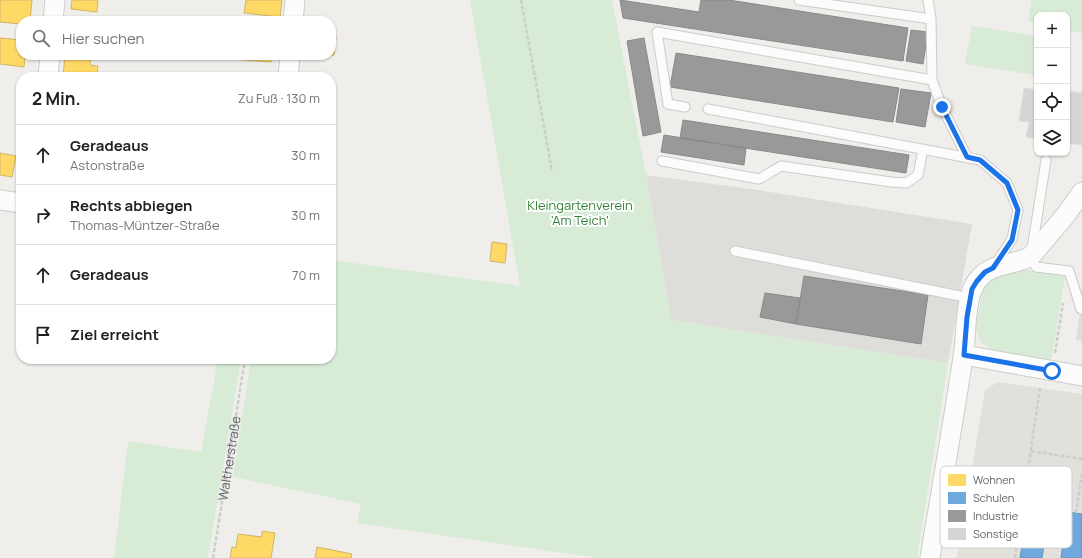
<!DOCTYPE html>
<html lang="de">
<head>
<meta charset="utf-8">
<style>
	body { margin:0; font-family:Manrope,sans-serif; background:#f2f2f2; color:#202124 }
	.controls { position:absolute; right:12px; top:12px; display:grid; overflow:hidden; border-radius:8px; box-shadow:0 1px 3px #0004 }
	.controls button { width:36px; height:36px; display:grid; place-items:center; padding:0; border:0; border-bottom:1px solid #e0e0e0; background:#fff; color:#202124; font:20px sans-serif }
	.stop { position:absolute; width:12px; height:12px; margin:-9px; border:3px solid #1a73e8; border-radius:50%; background:#fff }
	.stop.end { background:#1a73e8; border-color:#fff; box-shadow:0 1px 4px #0008 }
	.list { margin:0; padding:0; list-style:none }
	h2 { display:flex; justify-content:space-between; align-items:center; height:52px; margin:0; padding:0 16px; font-size:17px }
	h2 small { font-size:13px; font-weight:400; color:#757577 }
	.list li { display:grid; grid-template-columns:26px 1fr auto; gap:12px; align-items:center; box-sizing:border-box; height:60px; padding:0 16px; border-top:1px solid #e0e0e0 }
	.list b { display:block; font-size:15px; white-space:nowrap }
	.list p { margin:0; font-size:13px; white-space:nowrap; color:#757577 }
	.list em { font-size:13px; font-style:normal; color:#757577 }
	.icon { flex:none; width:22px; height:22px; fill:none; stroke:currentColor; stroke-width:2; stroke-linecap:round; stroke-linejoin:round }
	.map { position:relative; flex:none; width:1082px; height:558px; overflow:hidden }
	.search { position:absolute; background:#fff; box-shadow:0 1px 3px #0004; left:16px; top:16px; width:320px; height:44px; display:flex; align-items:center; gap:10px; box-sizing:border-box; padding:0 14px; border-radius:16px; color:#757577; font-size:15px }
	.panel { position:absolute; background:#fff; box-shadow:0 1px 3px #0004; left:16px; top:72px; width:320px; height:292px; border-radius:16px }
	.map>svg:first-child { display:block }
	.industrial { fill:#dfddda }
	.education { fill:#e2e0da }
	.green { fill:#d8ebd6 }
	.homes { fill:#ffd966; stroke:#cfb667 }
	.schools { fill:#6fa8dc; stroke:#6a93b9 }
	.industry { fill:#999; stroke:#88898a }
	.building { fill:#d6d5d3; stroke:#deddd9 }
	.lines { fill:none; stroke-linecap:round; stroke-linejoin:round }
	.service-casing { stroke:#cbcccc; stroke-width:11 }
	.minor-casing { stroke:#cbcccc; stroke-width:21 }
	.path { stroke:#cacfcc; stroke-width:2.5; stroke-dasharray:4 2; stroke-linecap:butt }
	.service { stroke:#fdfcfc; stroke-width:9 }
	.minor { stroke:#fdfcfc; stroke-width:19 }
	.route { stroke:#1a73e8; stroke-width:5 }
	.labels { text-anchor:middle; stroke-width:4; stroke-linejoin:round; paint-order:stroke }
	.park-label { font-size:13px; fill:#348238; stroke:#fff }
	.street-label { font-size:13px; fill:#5f6368; stroke:#fff }
	.key { fill:#fff; stroke:#cfd0d2; stroke-width:1 }
	.key-label { font-size:11px; fill:#5f6368 }
</style>
</head>
<body>
<div class="map">
<svg width="1082" height="558" viewBox="0 0 1082 558">
	<rect width="100%" height="100%" fill="#efeeea"/>
	<!-- industrial -->
	<path class="industrial" d="M646,175L758,190L972,224L948,363L671,320Z
		M1082,299V341L1076,340Z"/>
	<!-- education -->
	<path class="education" d="M998,382L1082,394V558H957L985,390Z"/>
	<!-- green -->
	<path class="green" d="M470,0H612L646,175L671,320L948,363L917,558H598L357,523L361,504L233,477L251,359H331V260L520,286Z
		M1032,0H1082V33L1067,30V15H1037V23L1028,21Z
		M972,26L1037,36V60L1035,75L965,64Z
		M1013,268L1036,271L1065,277L1051,360C1032,357 986,357 978,336C975,329 977,319 979,311C981,300 983,289 987,279Z
		M218,359H241L208,558H114L128,441L201,452Z"/>
	<!-- homes -->
	<path class="homes" d="M0,0H32L30,21H21V24L0,22Z
		M72,0H98L97,12L71,9Z
		M246,0H282L280,17L244,13Z
		M331,37H336L334,55H331Z
		M0,38L21,40V55H25L24,67L0,64Z
		M65,55H91L90,65L98,66L97,77H63Z
		M230,55H272L271,62L230,59Z
		M0,153L16,156L12,177L0,175Z
		M331,235L335,236L334,246H331Z
		M492,242L507,244L505,263L490,261Z
		M262,531L275,533L271,558H230L232,547L236,548L238,534L262,537Z
		M317,547L352,554L351,558H315Z"/>
	<!-- schools -->
	<path class="schools" d="M1031,484L1053,487L1050,509L1082,514V558H1061L1065,529L1047,526L1042,558H1020Z"/>
	<!-- industry -->
	<path class="industry" d="M620,0L699,12L701,0H729L908,28L903,61L623,18Z
		M911,30L928,32L923,64L906,61Z
		M644,38L661,132L643,136L627,41Z
		M676,53L899,88L893,122L670,87Z
		M901,89L931,93L925,127L896,122Z
		M683,120L909,155L906,173L680,138Z
		M664,135L746,148L744,165L661,152Z
		M804,276L928,295L921,344L796,324Z
		M765,293L800,298L796,324L760,317Z"/>
	<!-- building -->
	<path class="building" d="M1024,88L1037,90V139L1026,137L1029,122L1019,121Z
		M1067,91L1082,93V145L1067,143Z"/>
	<g class="lines">
		<defs>
			<path id="service" d="M799,0L931,19
				M928,0L931,19L932,80L942,107L967,157
				M685,107L668,104L657,32L932,80
				M708,109L980,160L1007,183L1018,210L1012,239L995,265
				M1046,160L1031,256L1036,267L1069,271L1081,309H1082
				M662,161L759,179L781,166L891,182L906,183L918,175L923,149
				M735,251L970,298"/>
			<path id="minor" d="M53,21L55,0
				M293,21L295,0
				M48,77L50,55
				M288,77L290,55
				M0,200L21,203
				M964,355L1082,376
				M930,558C941,491 953,424 963,357C967,336 964,298 977,281C992,261 1012,267 1031,256L1065,216L1082,192"/>
		</defs>
		<!-- service casing -->
		<use href="#service" class="service-casing"/>
		<!-- minor casing -->
		<use href="#minor" class="minor-casing"/>
		<!-- path -->
		<g class="path">
			<path d="M521,0L552,171"/>
			<path d="M1055,353L1063,303"/>
			<path d="M1031,451L1082,459"/>
			<path d="M1076,513L1082,473"/>
			<path id="s1" d="M213,558L245,359"/>
			<path d="M1015,558L1040,388"/>
		</g>
		<!-- service -->
		<use href="#service" class="service"/>
		<!-- minor -->
		<use href="#minor" class="minor"/>
	</g>
	<g class="lines">
		<!-- route -->
		<path class="route" d="M942,107L967,157L980,160L1007,183L1018,210L1012,240L993,268L985,272L977,281L972,289L967,317L964,355L1052,371"/>
	</g>
	<g class="labels">
		<!-- park labels -->
		<g class="park-label">
			<text x="580" y="210">Kleingartenverein<tspan x="580" dy="15">'Am Teich'</tspan></text>
		</g>
		<!-- street labels -->
		<g class="street-label">
			<text dy="5" stroke="none"><textPath href="#s1" startOffset="101">Waltherstraße</textPath></text>
		</g>
	</g>
	<!-- legend -->
	<rect x="940" y="466" width="132" height="82" rx="6" class="key"/>
	<rect x="948" y="474" width="18" height="12" fill="#ffd966"/>
	<rect x="948" y="492" width="18" height="12" fill="#6fa8dc"/>
	<rect x="948" y="510" width="18" height="12" fill="#999"/>
	<rect x="948" y="528" width="18" height="12" fill="#d6d5d3"/>
	<g class="key-label">
		<text x="973" y="484">Wohnen</text>
		<text x="973" y="502">Schulen</text>
		<text x="973" y="520">Industrie</text>
		<text x="973" y="538">Sonstige</text>
	</g>
</svg>
<div class="controls">
<button>+</button>
<button>−</button>
<button><svg class="icon" aria-label="locate" viewBox="0 0 24 24"><circle cx="12" cy="12" r="6"/><path d="M12 2v4M12 18v4M2 12h4M18 12h4"/></svg></button>
<button><svg class="icon" aria-label="layers" viewBox="0 0 24 24"><path d="M12 4l9 5-9 5-9-5zM3 14l9 5 9-5"/></svg></button>
</div>
<div class="stop" style="left:1052px;top:371px"></div>
<div class="stop end" style="left:942px;top:107px"></div>
<div class="search"><svg class="icon" aria-label="search" viewBox="0 0 24 24"><circle cx="10" cy="10" r="6"/><path d="M15 15l6 6"/></svg>Hier suchen</div>
<section class="panel">
<h2>2 Min.<small>Zu Fuß · 130 m</small></h2>
<ul class="list">
<li><svg class="icon" aria-label="ahead" viewBox="0 0 24 24"><path d="M12 20V5M6 11l6-6 6 6"/></svg><div><b>Geradeaus</b><p>Astonstraße</p></div><em>30 m</em></li>
<li><svg class="icon" aria-label="right" viewBox="0 0 24 24"><path d="M7 20v-9h11M14 6l5 5-5 5"/></svg><div><b>Rechts abbiegen</b><p>Thomas-Müntzer-Straße</p></div><em>30 m</em></li>
<li><svg class="icon" aria-label="ahead" viewBox="0 0 24 24"><path d="M12 20V5M6 11l6-6 6 6"/></svg><div><b>Geradeaus</b></div><em>70 m</em></li>
<li><svg class="icon" aria-label="arrive" viewBox="0 0 24 24"><path d="M6 21V4h12l-3 4 3 4H6"/></svg><div><b>Ziel erreicht</b></div></li>
</ul>
</section>
</div>
</body>
</html>
